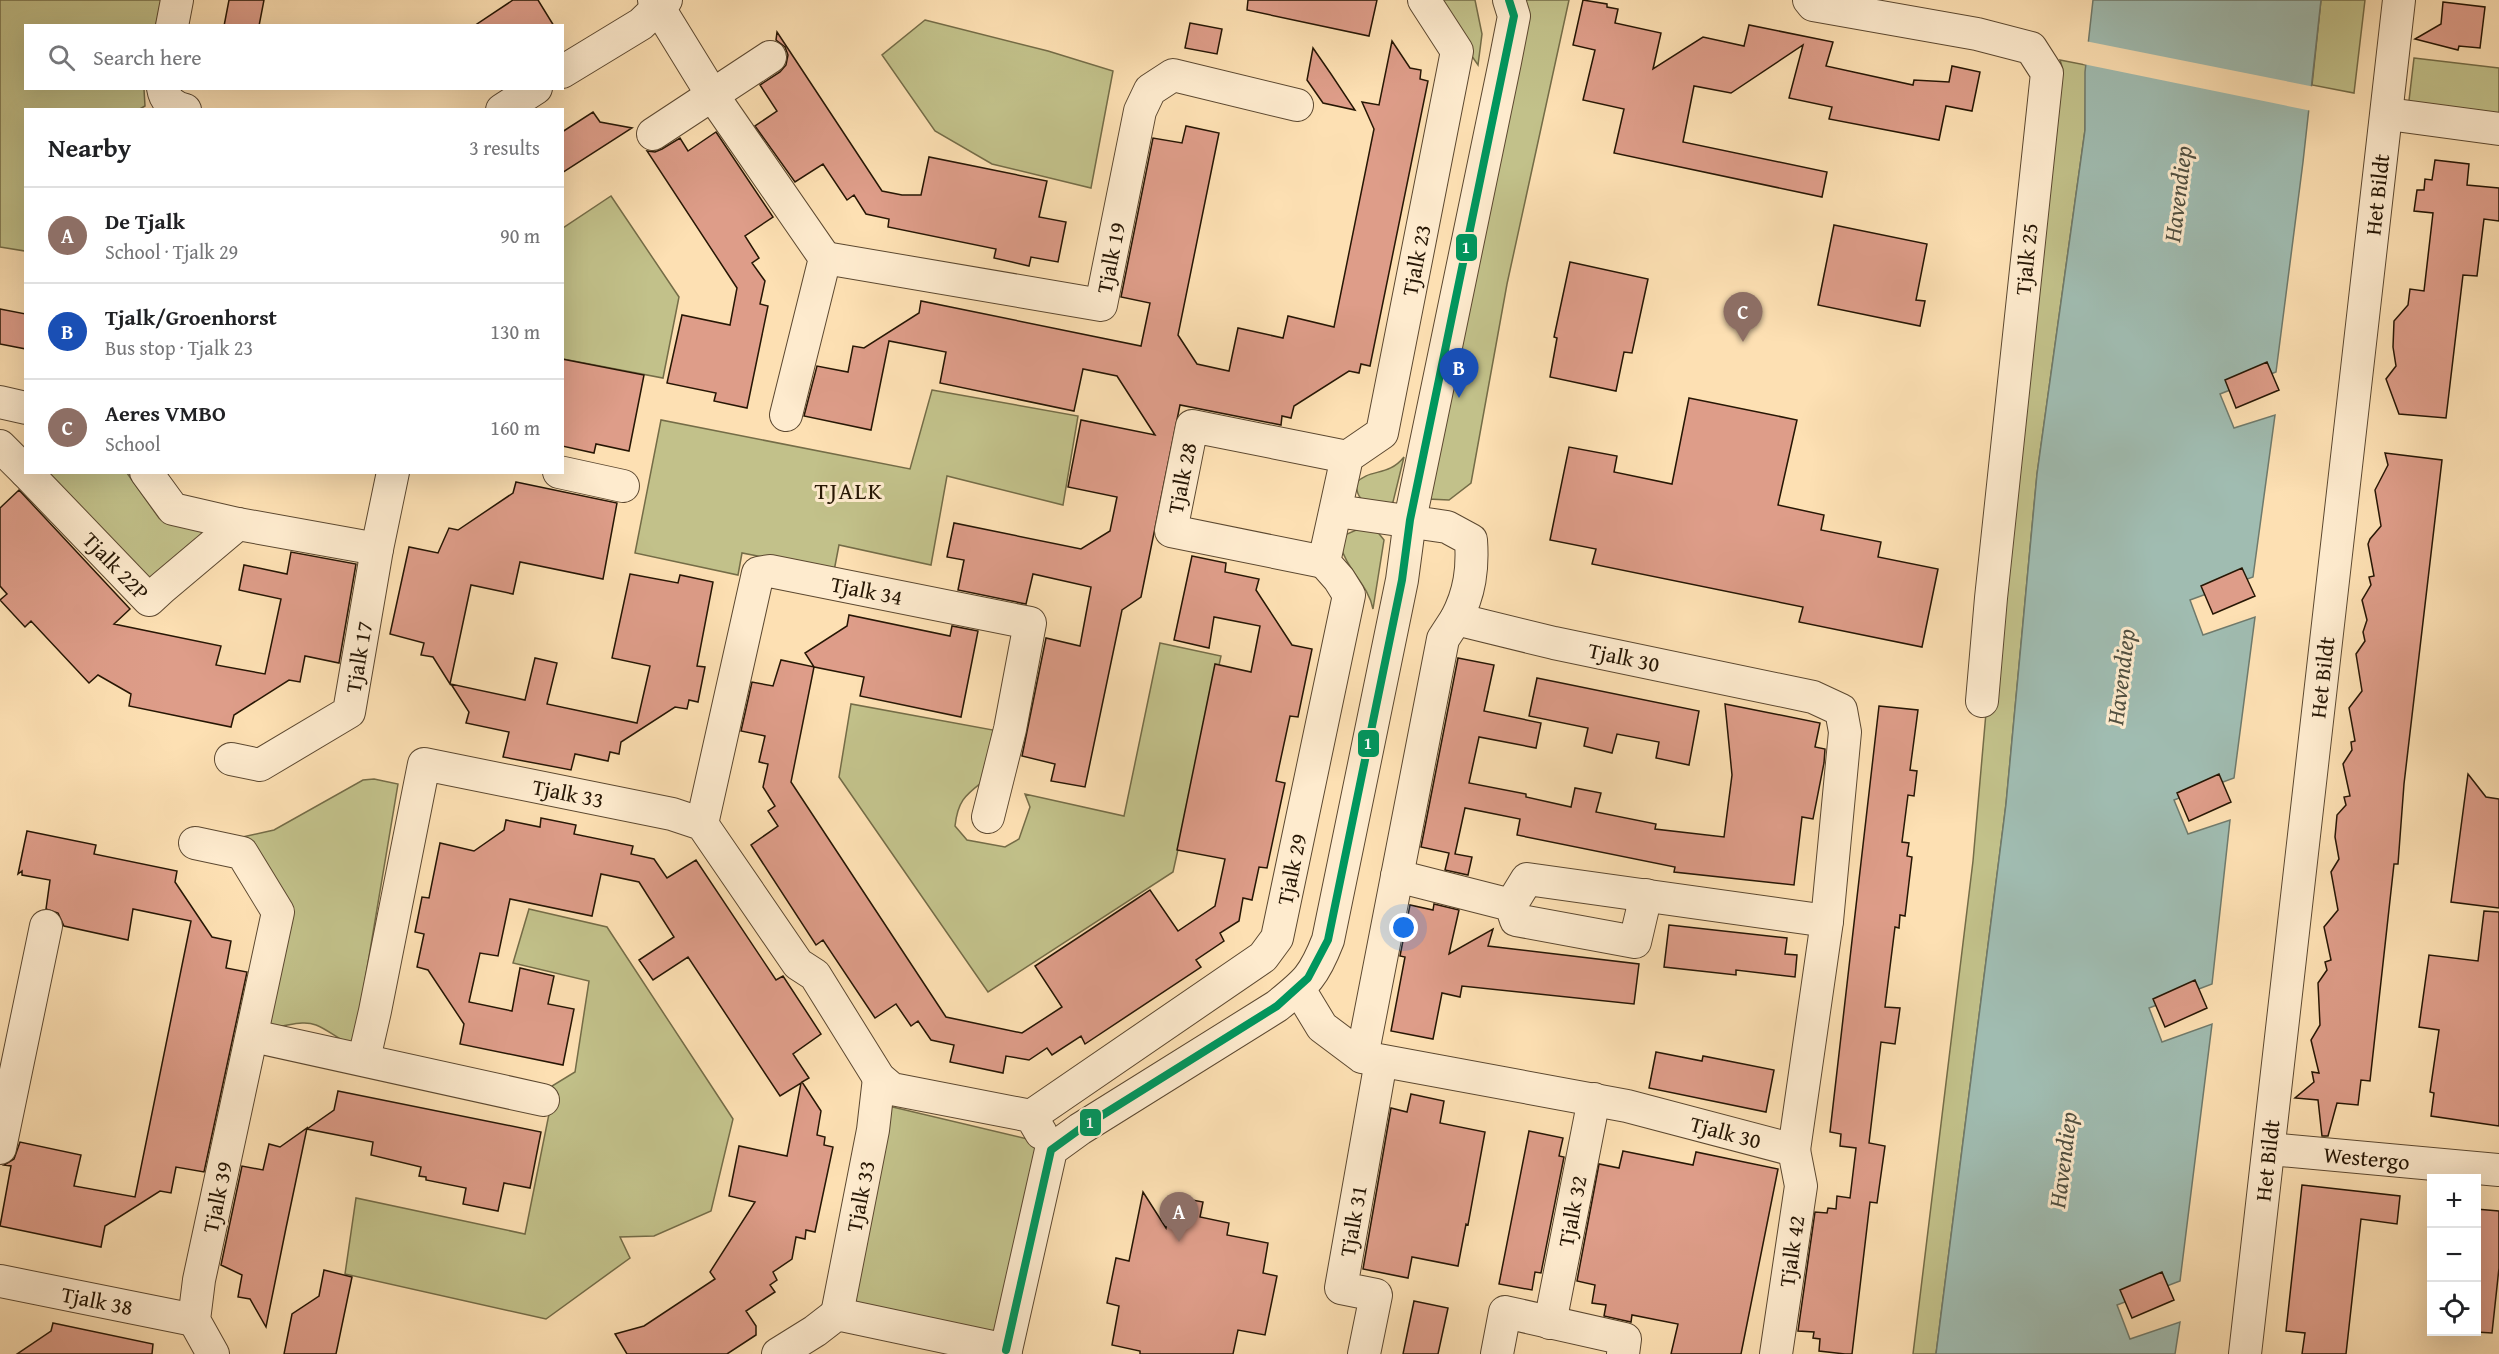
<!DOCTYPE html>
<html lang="en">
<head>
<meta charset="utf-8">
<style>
	body { margin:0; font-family:"Gentium Book Plus",serif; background:#f6f6f6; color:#202124 }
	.controls { position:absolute; right:18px; bottom:18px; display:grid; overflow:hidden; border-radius:0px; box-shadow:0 6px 24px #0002 }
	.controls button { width:54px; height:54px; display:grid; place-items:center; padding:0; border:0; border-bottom:2px solid #e0e0e0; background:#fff; color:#202124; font:30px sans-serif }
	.you { position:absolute; left:1404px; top:928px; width:21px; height:21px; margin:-15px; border:4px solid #fff; border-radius:50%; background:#1a73e8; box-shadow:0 0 0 9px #1a73e833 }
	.badge { display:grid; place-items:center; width:39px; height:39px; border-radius:50%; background:#d93025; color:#fff; font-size:20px; font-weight:700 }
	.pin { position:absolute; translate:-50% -50px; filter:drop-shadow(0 2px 3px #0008) }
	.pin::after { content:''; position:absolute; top:32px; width:21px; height:18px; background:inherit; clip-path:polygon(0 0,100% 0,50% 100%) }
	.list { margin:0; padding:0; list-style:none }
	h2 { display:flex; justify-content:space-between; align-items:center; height:78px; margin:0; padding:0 24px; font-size:26px }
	h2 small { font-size:20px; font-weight:400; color:#757577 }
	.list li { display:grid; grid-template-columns:39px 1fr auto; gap:18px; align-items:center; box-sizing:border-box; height:96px; padding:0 24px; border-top:2px solid #e0e0e0 }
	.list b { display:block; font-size:22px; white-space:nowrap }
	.list p { margin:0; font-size:20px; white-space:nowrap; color:#757577 }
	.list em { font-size:20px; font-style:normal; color:#757577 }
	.icon { flex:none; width:33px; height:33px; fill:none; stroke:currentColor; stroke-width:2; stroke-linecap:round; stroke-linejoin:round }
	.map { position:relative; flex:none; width:2499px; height:1354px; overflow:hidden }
	.search { position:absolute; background:#fff; box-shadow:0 6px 24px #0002; left:24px; top:24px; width:540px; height:66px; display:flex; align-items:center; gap:15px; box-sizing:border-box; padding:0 21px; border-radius:0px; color:#757577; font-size:22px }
	.panel { position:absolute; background:#fff; box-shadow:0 6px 24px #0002; left:24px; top:108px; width:540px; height:366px; border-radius:0px }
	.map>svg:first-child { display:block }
	.green { fill:#c2c18a; stroke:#746c47; stroke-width:1.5 }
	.water { fill:#a0bcb1; stroke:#6f7a6c; stroke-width:1.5 }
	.pier { fill:#fde0b3 }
	.building { fill:#de9d89; stroke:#261604; stroke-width:1.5 }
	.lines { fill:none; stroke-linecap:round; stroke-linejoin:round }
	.minor-casing { stroke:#5c4830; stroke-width:34 }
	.minor { stroke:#feebce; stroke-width:32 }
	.bus-1-casing { stroke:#feebce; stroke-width:12 }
	.bus-1 { stroke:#00965e; stroke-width:8 }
	.labels { text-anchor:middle; stroke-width:6; stroke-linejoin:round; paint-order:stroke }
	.street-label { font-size:22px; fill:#261604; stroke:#feebce }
	.water-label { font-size:24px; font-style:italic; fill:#515041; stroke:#feebce }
	.neighbourhood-label { font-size:24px; letter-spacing:1.5px; fill:#261604; stroke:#feebce }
	.line-badge { stroke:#feebce; stroke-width:2 }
	.badge-label { font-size:16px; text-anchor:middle; font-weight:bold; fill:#fff }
</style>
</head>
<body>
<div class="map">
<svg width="2499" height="1354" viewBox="0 0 2499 1354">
	<rect width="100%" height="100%" fill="#fde0b3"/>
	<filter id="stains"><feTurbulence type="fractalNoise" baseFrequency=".00333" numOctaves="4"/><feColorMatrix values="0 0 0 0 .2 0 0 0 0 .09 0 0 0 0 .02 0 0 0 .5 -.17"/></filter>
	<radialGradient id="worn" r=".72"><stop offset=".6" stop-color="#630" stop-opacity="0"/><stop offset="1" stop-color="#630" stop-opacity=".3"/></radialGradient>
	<!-- green -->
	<path class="green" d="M0,0H162L156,25L26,26V88L144,89L145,106L138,110H26L25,251L0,247Z
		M1433,0H1475L1482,34L1478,65Z
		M1517,0H1569L1507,284L1471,483L1449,500L1428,499Z
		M2321,0H2365L2354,93L2312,85Z
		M925,20L1048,51L1113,71L1091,188L992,164L935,131L882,55Z
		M2414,58L2499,68V120L2408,109Z
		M2060,60L2086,65L2085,130L2037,474L2006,804L1936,1354H1913L1973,861L1990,667L2063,70Z
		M611,196L679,297L663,378L563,359V228Z
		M932,390L1078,416L1063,505L947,476L931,565L839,545L834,571L742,553L738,575L635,553L661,420L910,469Z
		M1404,457L1393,502L1383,507C1366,502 1357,503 1356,483C1370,468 1388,477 1404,457Z
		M38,473H127L159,518L163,521L201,528L203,536L148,585Z
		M1363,527L1376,530L1384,540L1373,609C1368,584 1346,569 1340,544L1347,534Z
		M1160,643L1221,656L1173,872L988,992L839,777L851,704L993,730L986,779C966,795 958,799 955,826L967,840L1005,847L1019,839L1030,807L1025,794L1124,816Z
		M374,779L398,784L354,1046C340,1041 329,1030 316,1025C301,1019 284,1028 268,1027L278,910L220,842L274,830L363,780Z
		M529,909L607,927L733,1119L711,1211L654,1236L620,1237L630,1258L546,1319L345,1274L356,1198L525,1234L549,1114L542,1111L552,1086L575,1072L589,981L513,963Z
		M880,1104L1040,1142L1001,1353L976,1328L838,1299Z"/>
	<!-- water -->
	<path class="water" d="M2093,0H2321L2303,162L2276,372L2220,394L2234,428L2275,415L2253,577L2190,600L2203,635L2255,617L2234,778L2174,800L2188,834L2230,820L2212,984L2149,1008L2162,1042L2212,1024L2180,1281L2117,1305L2130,1339L2180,1322L2175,1354H1936L2006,804L2037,474L2085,130V72Z"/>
	<!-- pier -->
	<path class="pier" d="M2085,41L2315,87L2312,111L2083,64Z"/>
	<!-- building -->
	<path class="building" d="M229,0H264L259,26H224Z
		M513,0H538L554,26H474Z
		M1248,0H1377L1369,36L1247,10Z
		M1583,0L1607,4V7L1618,9L1615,23L1661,33L1653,69L1703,37L1744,46L1749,25L1833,42L1826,66L1913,85L1914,80L1949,82L1952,66L1980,72L1972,111L1946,106L1939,140L1829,119L1832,107L1789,98L1803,45L1731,93L1694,86L1683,142L1827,172L1822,197L1614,153L1624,109L1583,100L1595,50L1573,45Z
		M2443,2L2485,7L2480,48L2459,46L2458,50L2415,39L2441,24Z
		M1190,23L1222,29L1217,54L1185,48Z
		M777,32L882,191L902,195H921L929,157L1047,181L1039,217L1066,222L1058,262L1031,257L1029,266L1012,262L994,258L996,249L888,227L889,219L866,214L854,195L847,200L823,164L795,182L755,126L777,111L760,85L780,72L786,65L788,55L785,47L776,40Z
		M1392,41L1410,68L1421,70L1420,79L1428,81L1370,366L1361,364L1359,373L1349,371L1294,406L1291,418L1282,416L1281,425L1180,405L1141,597L1122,610L1085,787L1051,781L1055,764L1022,756L1046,638L1080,646L1091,587L1033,574L1026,604L958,590L964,560L947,557L954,523L1081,549L1110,531L1117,497L1068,487L1081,420L1155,435L1117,376L1083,369L1074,411L940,383L946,352L889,341L871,430L804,416L817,366L848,372L853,346L864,348L919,313L921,301L1141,346L1150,303L1121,297L1153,138L1182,143L1186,126L1219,133L1178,335L1197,364L1229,371L1238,328L1283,338L1288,316L1334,327L1374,129L1362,102L1379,105Z
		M1313,48L1331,74L1355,110L1323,103L1307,80Z
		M593,112L600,122L632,128L562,173V132Z
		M716,132L773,217L745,236L759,258L752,263L765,281L760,304L768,306L747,408L714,401L716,393L667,383L682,315L730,325L737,288L647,151L655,152L662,149L680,138L688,151Z
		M2435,160L2469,164L2467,185L2499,188V221L2484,219L2477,276L2463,275L2446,418L2399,414L2386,379L2396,366L2393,347L2394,321L2408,305L2410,289L2424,291L2433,213L2414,211L2417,190H2424L2425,179L2432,180Z
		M1834,225L1927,244L1916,300L1925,301L1920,326L1818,305Z
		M1570,262L1648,279L1632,353L1624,352L1616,391L1550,377L1557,338L1554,337Z
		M0,309L26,314V349L0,344Z
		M562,359L644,375L629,451L596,444L594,453L562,446Z
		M2267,362L2279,390L2236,408L2225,380Z
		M1689,398L1797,420L1778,505L1824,515L1821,530L1881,542L1878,557L1938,569L1922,647L1799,622L1803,607L1592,564L1596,549L1550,540L1569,447L1617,456L1614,472L1672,484Z
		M2385,453L2442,460L2404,784L2398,864H2394L2370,1081L2361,1080L2358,1105L2337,1103L2328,1136H2322L2318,1100L2295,1098L2314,1082L2312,1072L2319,1073L2311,1040L2320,1025L2318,983L2327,970L2325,962L2331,960L2324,927L2338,910L2331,872L2339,859L2335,837L2337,815L2346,805L2344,797L2350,796L2343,764L2352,750L2351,742L2355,741L2349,708L2362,691L2356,654L2365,641L2363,632L2367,620L2362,600L2371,585L2369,577L2374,576L2368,544L2370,539L2381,526L2375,490L2388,465Z
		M516,482L617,503L603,579L520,562L513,594L471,585L450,684L433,657L421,655L424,643L390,634L409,547L438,553L449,528L458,530L513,493Z
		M19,490L130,609L114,624L221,646L216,665L265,674L281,599L239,590L244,565L287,574L291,552L356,564L339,663L305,656L300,682L289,680L234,715L231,727L129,706L131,694L98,675L89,683L31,621L25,627L0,600L7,594L0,586V508Z
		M1192,556L1226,563L1225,572L1259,579L1256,590L1292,645L1312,649L1298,717L1290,716L1276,781L1285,783L1267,868L1259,867L1252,900L1243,898L1239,921L1220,933L1224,941L1196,960L1201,967L1085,1044L1081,1036L1052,1055L1047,1048L1029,1060L1006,1056L1003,1073L950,1062L954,1045L931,1040L918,1021L911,1026L896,1004L875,1018L823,940L816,945L751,845L778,826L768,811L775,806L763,787L768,764L759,762L765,736L741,731L752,682L773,686L781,660L814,667L805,653L847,626L849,615L950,636L952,626L978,631L961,717L860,696L864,677L814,667L791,782L946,1017L1022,1033L1062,1007L1035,966L1135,900L1150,890L1178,931L1215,906L1225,859L1177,850L1215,664L1251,672L1260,626L1214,617L1209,648L1174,640Z
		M2242,568L2255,596L2213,614L2201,586Z
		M630,574L678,583L680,575L713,582L697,666L705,667L698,702L689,700L687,709L675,707L621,742L619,754L610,752L608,761L575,754L571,770L503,757L509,732L466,723L469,712L451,684L525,700L535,658L557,663L547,704L637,723L650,666L612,658Z
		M1458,658L1494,665L1484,711L1541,723L1536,748L1479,737L1469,783L1526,794V797L1571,807L1575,788L1601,793L1596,812L1656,824L1655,829L1724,837L1732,775L1725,704L1820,723L1815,747L1825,749L1824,763L1813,819L1802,817L1794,885L1674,872L1675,867L1517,835L1520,819L1465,808L1455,854L1472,857L1468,875L1445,870L1449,853L1421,847Z
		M1537,678L1699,711L1689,765L1656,758L1659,742L1617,734L1612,753L1584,746L1588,728L1529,716Z
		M1879,706L1918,710L1910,770L1917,771L1914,796L1908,795L1902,842L1909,843L1907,856L1912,857L1905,916L1900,915L1899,928L1895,927L1885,1007L1900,1008L1895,1044L1881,1042L1869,1143L1885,1146L1877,1203L1870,1202L1852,1354H1845L1819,1351L1820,1339L1813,1338L1814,1332L1798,1331L1815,1212L1827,1213L1828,1208L1836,1209L1837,1196L1850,1198L1856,1148L1840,1146L1841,1134L1830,1132Z
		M2219,774L2231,802L2189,821L2177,793Z
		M2468,774L2486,797L2499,799V908L2451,902Z
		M541,818L576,825L574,834L633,846L631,854L654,859L667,878L696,860L776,980L783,976L821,1034L793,1054L809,1078L802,1082L821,1111L817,1135L825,1137L824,1145L833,1147L815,1232L806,1230L805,1239L796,1237L792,1259L773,1272L777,1280L770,1285L775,1292L746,1311L756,1326V1335L727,1354H627L615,1334L644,1326L715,1279L710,1272L755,1202L729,1196L739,1146L787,1156L801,1083L780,1096L688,957L653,980L639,960L674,937L639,882L601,874L592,916L510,899L498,956L480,953L469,1002L512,1011L520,968L554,976L548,1004L574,1009L563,1065L460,1044L464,1024L428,970L417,967L424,934L415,932L422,897L429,898L440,843L474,851L504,830L506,820L540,827Z
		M27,831L96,845L94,854L177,871L175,882L212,937L231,941L226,968L247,972L204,1172L176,1167L171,1193L160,1191L105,1226L101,1247L0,1226L11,1166L4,1165L14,1159L20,1142L81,1155L74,1186L135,1197L191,921L133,909L128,940L64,926L58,913L46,909L50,880L22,875V871L18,874Z
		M1434,904L1459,910L1449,954L1493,929L1488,946L1639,964L1634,1004L1462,986L1460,997L1442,993L1433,1039L1391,1031L1405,957L1400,956L1410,905L1433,910Z
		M2484,911L2499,912V1126L2431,1116L2434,1093L2430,1092L2439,1030L2419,1027L2429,955L2478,961Z
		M1669,925L1787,938L1785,954L1797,955L1795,977L1736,970V975L1664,967Z
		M2195,980L2207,1008L2165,1027L2153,999Z
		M1656,1052L1702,1061L1703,1056L1774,1070L1766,1112L1649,1088Z
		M338,1091L541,1132L530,1188L504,1183L498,1211L463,1204L466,1188L426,1180V1177L419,1176L421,1167L371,1155L373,1142L307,1129L334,1110Z
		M1411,1094L1444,1101L1440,1123L1485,1132L1468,1225L1466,1224L1458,1266L1412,1257L1408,1278L1363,1269L1391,1108L1407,1112Z
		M307,1128L286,1228L266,1327L250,1299L238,1297L242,1275L221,1265L242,1166L263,1170L269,1144L280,1147Z
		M1529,1131L1563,1138L1559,1156L1564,1157L1541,1273L1535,1272L1532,1290L1499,1284Z
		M1623,1151L1693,1165L1696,1152L1778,1169L1741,1354H1671L1678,1324L1632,1315L1631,1322L1604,1316L1606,1305L1592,1303L1595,1285L1577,1281L1599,1164L1619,1168Z
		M2302,1185L2400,1196L2397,1224L2361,1219L2346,1354H2302L2305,1333L2286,1331Z
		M1143,1192L1166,1228L1172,1198H1182L1203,1202L1200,1217L1229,1223L1227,1235L1268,1243L1263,1273L1277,1276L1265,1335L1238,1330L1233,1354H1140V1351L1112,1345L1119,1306L1107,1303L1116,1258L1129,1261Z
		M2476,1209L2499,1211V1268L2492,1333L2476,1332Z
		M324,1270L352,1277L336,1354H284L292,1314L319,1296Z
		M2162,1272L2174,1300L2132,1318L2120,1290Z
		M1414,1301L1448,1308L1438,1354H1403Z
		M53,1323L153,1344L152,1354H17L51,1331Z"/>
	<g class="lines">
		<defs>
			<g id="minor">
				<path d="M654,0L713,96L825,258L786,415"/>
				<path d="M1809,0L1813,5L1977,34L2031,48L2047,73L1991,598L1982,701"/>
				<path d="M172,26L177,0"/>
				<path d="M562,72L641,24L666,0"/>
				<path d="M163,88C165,101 174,107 185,110"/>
				<path d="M502,110L536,88"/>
				<path d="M2388,114L2499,129"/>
				<path d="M653,134L770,57"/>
				<path id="s1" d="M825,258L1101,305L1140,111L1150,90L1173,75L1297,105"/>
				<path d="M0,402L26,408"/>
				<path d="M0,446L26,472"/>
				<path id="s2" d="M26,472L149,600L162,588L238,524"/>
				<path d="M146,472L173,509L238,524L377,549"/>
				<path d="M559,472L623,486"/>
				<path d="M1337,511L1447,527L1471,540C1473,568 1470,593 1456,619"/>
				<path id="s3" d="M1324,562L1171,531L1192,426L1347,457"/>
				<path id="s4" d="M231,759L260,765L349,712L377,549L393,472"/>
				<path id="s5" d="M702,824L758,573L770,571L1030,623L1010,729L988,817"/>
				<path d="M195,843L242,853L278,912L199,1280L194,1320L213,1354"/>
				<path d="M1397,876L1511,905L1516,920L1635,942L1646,895"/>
				<path d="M1511,905L1527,879L1827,921"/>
				<path id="s6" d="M1299,989L1322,1027L1362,1057L1627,1106L1794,1150L1827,921L1845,732L1841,710L1813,697L1554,643L1456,619L1443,639L1362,1057"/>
				<path d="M253,1036L543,1100"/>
				<path id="s7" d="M364,1059L375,1011L424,764L672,814L702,824L798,964L815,975L879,1078L892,1089L1031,1116L1041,1133"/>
				<path id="s8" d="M1031,1116L1263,957L1277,938L1349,595L1339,579L1324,562L1347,457L1382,433L1457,51L1424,0"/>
				<path d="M0,1148L46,926"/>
				<path id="s9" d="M2269,1149L2499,1170"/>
				<path id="s10" d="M0,1281L194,1320"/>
				<path id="s11" d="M837,1314L873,1130L879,1078"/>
				<path id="s12" d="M1550,1323L1594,1099"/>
				<path d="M1006,1350L1051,1150L1080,1129L1277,1006C1307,982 1314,976 1328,940L1402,580L1410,520L1505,62L1514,16L1509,0"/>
				<path d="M778,1354L815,1331L837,1314L1006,1350"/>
				<path id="s13" d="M1364,1354L1376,1295L1341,1288L1381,1061"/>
				<path d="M1497,1354L1505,1312L1625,1339L1623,1354"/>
				<path id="s14" d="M1776,1354L1801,1186L1794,1150"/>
				<path id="s15" d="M2245,1354L2399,0"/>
			</g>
		</defs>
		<!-- minor casing -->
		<use href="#minor" class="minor-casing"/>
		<!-- minor -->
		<use href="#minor" class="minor"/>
		<defs>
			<path id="bus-1" d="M1006,1350L1051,1150L1080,1129L1277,1006L1308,978L1328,940L1402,580L1410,520L1514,16L1509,0"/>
		</defs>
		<!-- bus-1 casing -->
		<use href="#bus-1" class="bus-1-casing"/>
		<!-- bus-1 -->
		<use href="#bus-1" class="bus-1"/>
	</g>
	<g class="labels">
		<!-- street labels -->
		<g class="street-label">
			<text dy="8" stroke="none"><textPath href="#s15" startOffset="1167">Het Bildt</textPath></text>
			<text dy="8" stroke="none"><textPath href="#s1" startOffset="328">Tjalk 19</textPath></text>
			<text transform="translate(2026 259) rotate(-84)" y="8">Tjalk 25</text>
			<text dy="8" stroke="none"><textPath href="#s8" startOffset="1023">Tjalk 23</textPath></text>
			<text dy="8" stroke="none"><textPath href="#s3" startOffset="210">Tjalk 28</textPath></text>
			<text dy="8" stroke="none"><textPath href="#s2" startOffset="130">Tjalk 22P</textPath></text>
			<text dy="8" stroke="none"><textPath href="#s5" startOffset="368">Tjalk 34</textPath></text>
			<text transform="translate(1624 657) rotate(12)" y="8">Tjalk 30</text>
			<text dy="8" stroke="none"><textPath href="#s4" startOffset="189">Tjalk 17</textPath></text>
			<text dy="8" stroke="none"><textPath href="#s15" startOffset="681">Het Bildt</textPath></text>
			<text dy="8" stroke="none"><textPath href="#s7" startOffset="448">Tjalk 33</textPath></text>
			<text dy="8" stroke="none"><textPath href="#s8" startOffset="375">Tjalk 29</textPath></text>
			<text dy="8" stroke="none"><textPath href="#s6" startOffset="466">Tjalk 30</textPath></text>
			<text dy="8" stroke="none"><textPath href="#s9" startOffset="98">Westergo</textPath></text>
			<text dy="8" stroke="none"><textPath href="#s15" startOffset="195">Het Bildt</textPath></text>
			<text dy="8" stroke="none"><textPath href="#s11" startOffset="120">Tjalk 33</textPath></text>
			<text transform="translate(217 1197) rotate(-78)" y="8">Tjalk 39</text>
			<text dy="8" stroke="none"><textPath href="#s12" startOffset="114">Tjalk 32</textPath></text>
			<text dy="8" stroke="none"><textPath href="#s13" startOffset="164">Tjalk 31</textPath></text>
			<text dy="8" stroke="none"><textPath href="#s14" startOffset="104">Tjalk 42</textPath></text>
			<text dy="8" stroke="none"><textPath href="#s10" startOffset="99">Tjalk 38</textPath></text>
		</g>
		<!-- water labels -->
		<g class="water-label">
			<text transform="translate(2178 194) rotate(-83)" y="8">Havendiep</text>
			<text transform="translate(2121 677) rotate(-83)" y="8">Havendiep</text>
			<text transform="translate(2063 1160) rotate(-83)" y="8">Havendiep</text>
		</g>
		<!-- neighbourhood labels -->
		<g class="neighbourhood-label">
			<text x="849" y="499">TJALK</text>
		</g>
	</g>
	<g class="line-badge">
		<rect x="1455" y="233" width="23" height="29" rx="6" fill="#00965e"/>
		<rect x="1357" y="729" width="23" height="29" rx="6" fill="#00965e"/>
		<rect x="1079" y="1108" width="23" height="29" rx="6" fill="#00965e"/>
	</g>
	<g class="badge-label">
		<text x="1466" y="253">1</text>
		<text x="1368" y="749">1</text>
		<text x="1090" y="1128">1</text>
	</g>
	<rect width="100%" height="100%" filter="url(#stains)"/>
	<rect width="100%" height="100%" fill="url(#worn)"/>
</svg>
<div class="controls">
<button>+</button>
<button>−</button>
<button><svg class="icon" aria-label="locate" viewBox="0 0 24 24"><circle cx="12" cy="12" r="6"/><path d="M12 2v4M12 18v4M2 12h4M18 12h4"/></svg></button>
</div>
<div class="you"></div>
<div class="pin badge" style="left:1179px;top:1242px;background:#8d6e63">A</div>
<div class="pin badge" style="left:1459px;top:398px;background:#1a4fb4">B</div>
<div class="pin badge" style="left:1743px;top:342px;background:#8d6e63">C</div>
<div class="search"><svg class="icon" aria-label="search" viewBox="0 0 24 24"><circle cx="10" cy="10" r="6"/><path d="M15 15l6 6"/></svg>Search here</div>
<section class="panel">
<h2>Nearby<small>3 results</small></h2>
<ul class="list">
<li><span class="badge" style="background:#8d6e63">A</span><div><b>De Tjalk</b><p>School · Tjalk 29</p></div><em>90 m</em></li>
<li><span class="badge" style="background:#1a4fb4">B</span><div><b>Tjalk/Groenhorst</b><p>Bus stop · Tjalk 23</p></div><em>130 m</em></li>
<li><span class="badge" style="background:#8d6e63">C</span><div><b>Aeres VMBO</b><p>School</p></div><em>160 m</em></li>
</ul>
</section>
</div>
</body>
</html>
